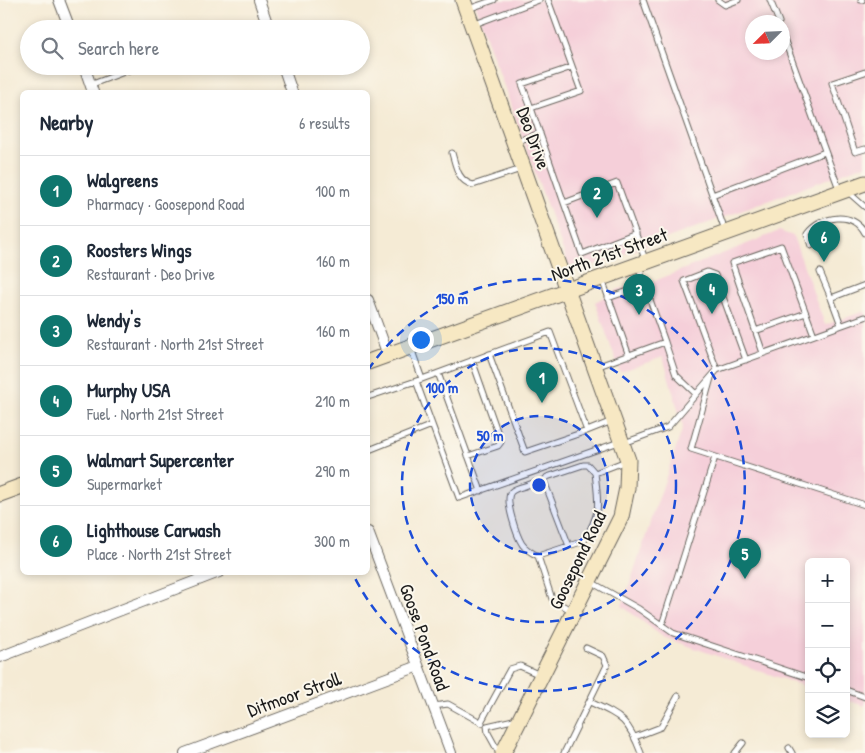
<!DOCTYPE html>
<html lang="en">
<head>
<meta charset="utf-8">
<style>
	body { margin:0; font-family:"Patrick Hand",sans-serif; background:#f2f2f3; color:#1f2937 }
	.controls { position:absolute; right:15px; bottom:15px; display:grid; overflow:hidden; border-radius:8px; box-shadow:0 2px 8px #0003 }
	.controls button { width:45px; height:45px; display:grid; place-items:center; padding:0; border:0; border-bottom:1px solid #e0e1e3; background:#fff; color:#1f2937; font:25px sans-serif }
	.compass { position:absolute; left:745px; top:15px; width:45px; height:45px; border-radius:50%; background:#fff; box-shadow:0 2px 8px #0003; rotate:246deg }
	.you { position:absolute; left:420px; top:339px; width:18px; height:18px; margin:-12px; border:4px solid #fff; border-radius:50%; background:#1a73e8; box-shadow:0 0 0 8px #1a73e833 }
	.badge { display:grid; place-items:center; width:32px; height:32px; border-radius:50%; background:#0f766e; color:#fff; font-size:16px; font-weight:700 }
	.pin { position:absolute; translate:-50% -41px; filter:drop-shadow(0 1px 2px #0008) }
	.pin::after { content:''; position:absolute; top:26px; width:18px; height:15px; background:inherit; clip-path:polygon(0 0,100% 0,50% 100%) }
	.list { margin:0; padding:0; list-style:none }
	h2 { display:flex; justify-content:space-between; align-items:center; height:65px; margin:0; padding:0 20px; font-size:21px }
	h2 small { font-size:16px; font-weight:400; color:#747a83 }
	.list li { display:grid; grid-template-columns:32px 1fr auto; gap:15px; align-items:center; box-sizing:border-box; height:70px; padding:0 20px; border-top:1px solid #e0e1e3 }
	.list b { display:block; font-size:19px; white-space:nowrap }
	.list p { margin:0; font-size:16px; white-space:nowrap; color:#747a83 }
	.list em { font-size:16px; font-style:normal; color:#747a83 }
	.icon { flex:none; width:28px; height:28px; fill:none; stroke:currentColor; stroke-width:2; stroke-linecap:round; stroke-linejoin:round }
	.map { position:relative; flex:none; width:865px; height:753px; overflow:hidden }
	.search { position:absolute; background:#fff; box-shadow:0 2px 8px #0003; left:20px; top:20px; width:350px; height:55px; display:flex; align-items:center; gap:12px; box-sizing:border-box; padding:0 18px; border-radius:28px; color:#747a83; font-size:19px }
	.panel { position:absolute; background:#fff; box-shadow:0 2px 8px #0003; left:20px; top:90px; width:350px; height:485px; border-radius:8px }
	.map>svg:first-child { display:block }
	.built { fill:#f5cfd9; fill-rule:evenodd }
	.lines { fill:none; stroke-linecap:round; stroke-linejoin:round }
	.lane-casing { stroke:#68645d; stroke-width:7 }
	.street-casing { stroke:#68645d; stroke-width:12 }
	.secondary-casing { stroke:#68645d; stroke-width:17 }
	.lane { stroke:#fff; stroke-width:5 }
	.street { stroke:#fff; stroke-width:10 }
	.secondary { stroke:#f7e8c3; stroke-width:15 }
	.ring { fill:none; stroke:#1d4ed8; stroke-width:2.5; stroke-dasharray:9 6 }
	.labels { text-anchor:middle; stroke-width:4; stroke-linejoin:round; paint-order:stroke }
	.street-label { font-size:19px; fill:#1c1c1c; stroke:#fbf7ec }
	.centre { fill:#1d4ed8; stroke:#fbf7ec; stroke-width:2.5 }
	.ring-label { font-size:15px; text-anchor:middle; font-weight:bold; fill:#1d4ed8; stroke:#fbf7ec; stroke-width:4; stroke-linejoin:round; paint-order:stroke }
</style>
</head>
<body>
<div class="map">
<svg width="865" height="753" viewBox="0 0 865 753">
	<rect width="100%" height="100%" fill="#fbf7ec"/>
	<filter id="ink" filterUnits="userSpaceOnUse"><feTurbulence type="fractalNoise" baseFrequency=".02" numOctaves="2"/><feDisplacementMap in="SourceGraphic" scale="10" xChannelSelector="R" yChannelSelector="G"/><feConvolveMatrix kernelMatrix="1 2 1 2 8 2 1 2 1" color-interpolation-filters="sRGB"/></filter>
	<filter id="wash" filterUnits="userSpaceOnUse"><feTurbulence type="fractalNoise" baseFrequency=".0096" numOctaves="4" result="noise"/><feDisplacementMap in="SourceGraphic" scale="20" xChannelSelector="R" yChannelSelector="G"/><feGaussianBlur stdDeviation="1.12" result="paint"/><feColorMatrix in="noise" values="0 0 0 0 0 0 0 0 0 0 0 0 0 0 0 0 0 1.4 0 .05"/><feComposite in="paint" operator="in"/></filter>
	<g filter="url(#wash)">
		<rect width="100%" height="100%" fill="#f5ebd5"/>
		<!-- built -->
		<path class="built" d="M473,0H865V165L581,270L568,264ZM752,22H782V52H752Z
			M779,231L793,236L825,325L865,311V706L846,700V562H809V688L663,637L622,606L683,427L663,357L620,372L595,302L619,289L657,280Z"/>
	</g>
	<g filter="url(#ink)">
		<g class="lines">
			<defs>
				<path id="lane" d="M548,0L581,91L531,108L564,203L617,183L645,259
					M643,0L725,231
					M718,0L725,5L738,0
					M770,0L779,22
					M861,0H862
					M468,9L494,0
					M475,24L539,0
					M241,29L266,19
					M782,33L839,189
					M865,72L832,83L855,152L865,149
					M90,85L140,66
					M531,108L522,84L572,67
					M515,142L540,133
					M452,153C456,167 458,181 473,185L521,169
					M848,192L865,207
					M712,195L825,152
					M564,203L582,254L636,233
					M811,246L807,234C821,215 854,211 865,233
					M820,272L831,298
					M602,279L629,356
					M608,298L637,288L646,290
					M841,325L831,298L865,285
					M755,331L806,313
					M665,342L676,375L696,394
					M411,348L422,379L416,381L459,498L619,442
					M763,353L732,263L781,246L814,335
					M596,367L665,342L638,266
					M717,370L684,281L707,272L715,275L746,360
					M438,373L481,491
					M711,378L691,449L865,505
					M422,379L550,332L587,431L525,452L489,354
					M368,397L416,381
					M587,431L612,421
					M624,443L668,427L717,370L865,317
					M368,445L369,450L432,425
					M468,456L498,446L501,442L472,360
					M569,546L544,481L547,477L583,465H588L595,473
					M538,556C532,553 526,550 522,544C517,536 504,500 511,492C514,489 521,487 525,486C532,483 537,481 544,481
					M591,582L639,609L673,633L809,678
					M572,611L552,599L538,556L584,541C601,512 599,506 595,473L626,461
					M662,625L715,457
					M846,690L865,697
					M590,702C622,717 628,719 641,753
					M434,706L448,704L482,723
					M481,722L510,669L520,666L540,675
					M635,737L661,727L678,696
					M789,748L792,753
					M499,753L488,733L487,726L517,719
					M564,753L607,665L603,656L586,648
					M735,753L743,743"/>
				<path id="street" d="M59,0L70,29
					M259,0L269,29
					M84,66L93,92
					M283,66L292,92
					M368,300L388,355
					M368,532L451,753
					M0,657L219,572
					M185,753L416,667"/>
				<path id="secondary" d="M463,0L628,460L627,488L621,517L503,753
					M368,362C533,301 699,242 865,183
					M0,494L22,486"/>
			</defs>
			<!-- lane casing -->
			<use href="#lane" class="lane-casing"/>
			<!-- street casing -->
			<use href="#street" class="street-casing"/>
			<!-- secondary casing -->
			<use href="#secondary" class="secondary-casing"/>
			<!-- lane -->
			<use href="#lane" class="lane"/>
			<!-- street -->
			<use href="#street" class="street"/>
			<!-- secondary -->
			<use href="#secondary" class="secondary"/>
		</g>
	</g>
	<!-- distance rings -->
	<circle cx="539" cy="485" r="69" fill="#1d4ed8" fill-opacity=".12"/>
	<g class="ring">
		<circle cx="539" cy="485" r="69"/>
		<circle cx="539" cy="485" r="137"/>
		<path d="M368 370A206 206 0 1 1 353 574"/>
	</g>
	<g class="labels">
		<!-- street labels -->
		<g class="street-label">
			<text transform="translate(534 138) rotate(70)" y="7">Deo Drive</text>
			<text transform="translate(609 254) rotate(-20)" y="7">North 21st Street</text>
			<text transform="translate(577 560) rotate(-64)" y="7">Goosepond Road</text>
			<text transform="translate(425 637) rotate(70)" y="7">Goose Pond Road</text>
			<text transform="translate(294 694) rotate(-20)" y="7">Ditmoor Stroll</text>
		</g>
	</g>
	<circle cx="539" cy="485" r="8" class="centre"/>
	<g class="ring-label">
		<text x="452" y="304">150 m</text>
		<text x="442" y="393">100 m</text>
		<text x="490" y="441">50 m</text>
	</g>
</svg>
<div class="controls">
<button>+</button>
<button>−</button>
<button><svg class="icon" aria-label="locate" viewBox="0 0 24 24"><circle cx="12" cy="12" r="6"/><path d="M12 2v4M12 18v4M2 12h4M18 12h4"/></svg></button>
<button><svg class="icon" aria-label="layers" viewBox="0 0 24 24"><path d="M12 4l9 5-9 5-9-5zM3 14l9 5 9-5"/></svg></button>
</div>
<svg class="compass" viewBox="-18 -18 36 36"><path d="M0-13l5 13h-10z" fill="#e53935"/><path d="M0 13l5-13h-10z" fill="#747a83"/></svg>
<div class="you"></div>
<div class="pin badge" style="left:542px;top:403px">1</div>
<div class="pin badge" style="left:597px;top:218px">2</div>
<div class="pin badge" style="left:639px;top:315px">3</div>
<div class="pin badge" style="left:712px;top:314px">4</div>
<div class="pin badge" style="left:745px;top:579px">5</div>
<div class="pin badge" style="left:824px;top:262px">6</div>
<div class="search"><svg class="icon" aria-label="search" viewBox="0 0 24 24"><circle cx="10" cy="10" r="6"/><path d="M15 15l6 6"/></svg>Search here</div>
<section class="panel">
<h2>Nearby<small>6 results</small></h2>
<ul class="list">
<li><span class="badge">1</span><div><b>Walgreens</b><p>Pharmacy · Goosepond Road</p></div><em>100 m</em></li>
<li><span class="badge">2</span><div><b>Roosters Wings</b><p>Restaurant · Deo Drive</p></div><em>160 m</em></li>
<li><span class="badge">3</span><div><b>Wendy's</b><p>Restaurant · North 21st Street</p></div><em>160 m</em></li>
<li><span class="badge">4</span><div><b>Murphy USA</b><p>Fuel · North 21st Street</p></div><em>210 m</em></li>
<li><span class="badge">5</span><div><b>Walmart Supercenter</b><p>Supermarket</p></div><em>290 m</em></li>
<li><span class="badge">6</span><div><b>Lighthouse Carwash</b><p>Place · North 21st Street</p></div><em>300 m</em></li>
</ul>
</section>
</div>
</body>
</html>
